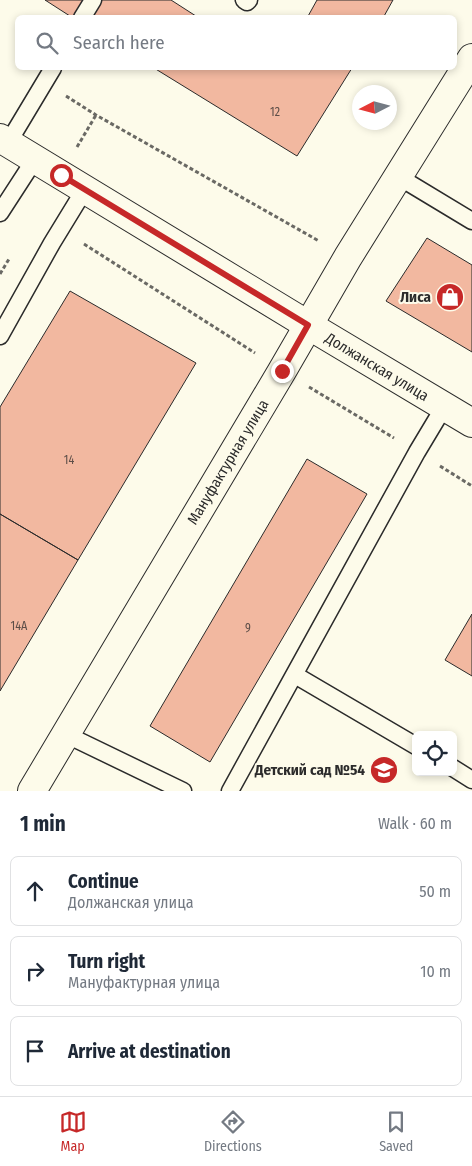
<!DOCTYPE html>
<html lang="en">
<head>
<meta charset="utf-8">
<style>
	body { margin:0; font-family:"Fira Sans Condensed",sans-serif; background:#f6f6f7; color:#1f2937 }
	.controls { position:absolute; right:15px; bottom:15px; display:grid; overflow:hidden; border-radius:8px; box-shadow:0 2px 8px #0003 }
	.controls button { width:45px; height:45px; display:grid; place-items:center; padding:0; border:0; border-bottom:1px solid #e0e1e3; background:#fff; color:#1f2937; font:25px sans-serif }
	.compass { position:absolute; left:352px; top:85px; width:45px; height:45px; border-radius:50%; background:#fff; box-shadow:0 2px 8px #0003; rotate:264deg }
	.stop { position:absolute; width:15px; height:15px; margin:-11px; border:4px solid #c62828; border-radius:50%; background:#fff }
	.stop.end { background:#c62828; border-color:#fff; box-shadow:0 1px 5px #0008 }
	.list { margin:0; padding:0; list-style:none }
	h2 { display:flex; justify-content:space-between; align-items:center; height:65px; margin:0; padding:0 20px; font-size:21px }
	h2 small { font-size:16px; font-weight:400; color:#747a83 }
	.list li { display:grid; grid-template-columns:32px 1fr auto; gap:15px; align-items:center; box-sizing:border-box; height:70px; margin:0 10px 10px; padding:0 10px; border:1px solid #e0e1e3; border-radius:8px }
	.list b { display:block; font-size:19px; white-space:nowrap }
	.list p { margin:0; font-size:16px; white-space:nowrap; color:#747a83 }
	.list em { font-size:16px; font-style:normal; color:#747a83 }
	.icon { flex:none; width:28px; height:28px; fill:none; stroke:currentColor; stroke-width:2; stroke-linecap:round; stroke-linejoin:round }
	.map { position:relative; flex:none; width:472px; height:791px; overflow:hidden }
	.search { position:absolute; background:#fff; box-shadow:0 2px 8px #0003; left:15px; right:15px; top:15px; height:55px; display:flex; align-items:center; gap:12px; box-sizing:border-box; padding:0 18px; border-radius:8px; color:#747a83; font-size:19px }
	.sheet { height:305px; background:#fff }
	nav { display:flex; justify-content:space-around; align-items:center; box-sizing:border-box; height:70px; border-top:1px solid #e0e1e3; background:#fff; font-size:14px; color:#747a83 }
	nav a { display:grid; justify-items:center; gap:2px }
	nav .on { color:#c62828 }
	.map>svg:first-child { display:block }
	.building { fill:#f2b8a0; stroke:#2b2b2b }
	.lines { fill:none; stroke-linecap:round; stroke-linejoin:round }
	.service-casing { stroke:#2b2b2b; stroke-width:19 }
	.minor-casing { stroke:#2b2b2b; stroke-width:30 }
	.secondary-casing { stroke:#2b2b2b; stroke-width:30 }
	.path { stroke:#6a6964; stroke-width:3; stroke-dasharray:4 2.5; stroke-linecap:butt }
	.service { stroke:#fdfbea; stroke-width:16 }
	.minor { stroke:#fdfbea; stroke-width:28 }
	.secondary { stroke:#fdfbea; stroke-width:28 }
	.route { stroke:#c62828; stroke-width:6 }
	.labels { text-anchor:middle; stroke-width:4; stroke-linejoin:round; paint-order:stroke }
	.number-label { font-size:12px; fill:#5d4e48 }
	.poi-label { font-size:15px; font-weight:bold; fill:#2b2b2b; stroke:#fdfbea; text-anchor:end }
	.street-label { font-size:15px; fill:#2b2b2b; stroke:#fdfbea }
</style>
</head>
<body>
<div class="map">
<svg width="472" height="791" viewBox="0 0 472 791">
	<rect width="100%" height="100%" fill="#fdfbea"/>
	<!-- building -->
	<path class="building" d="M45,0H93L82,18H73Z
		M93,0H171L199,18H82Z
		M317,0H393L383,18H307Z
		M154,68H352L297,156Z
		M427,238L472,265V352L386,301Z
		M70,291L196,363L78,560L0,514V407Z
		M307,459L367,494L210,762L150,726Z
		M0,514L78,560L0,691Z
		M472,614V676L445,660Z"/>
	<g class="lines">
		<defs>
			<path id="service" d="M244,0L247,2L249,0
				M82,18L93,0
				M8,143L53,68
				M399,177L472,221
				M0,213L35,159
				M0,336L52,243L85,189
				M295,675L416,746
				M65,734L183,791
				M453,768L472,780
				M230,791L417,452L444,407"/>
			<path id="minor" d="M32,791L282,371L348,257L472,58"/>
			<path id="secondary" d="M0,138L308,325L472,423"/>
		</defs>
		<!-- service casing -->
		<use href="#service" class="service-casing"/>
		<!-- minor casing -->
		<use href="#minor" class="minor-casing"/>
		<!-- secondary casing -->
		<use href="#secondary" class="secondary-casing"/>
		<!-- path -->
		<path class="path" d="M66,96L96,115L319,241
			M77,147L96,115
			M84,244L255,353
			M0,274L9,259
			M309,387L394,438
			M440,466L472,486"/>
		<!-- service -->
		<use href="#service" class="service"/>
		<!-- minor -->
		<use href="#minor" class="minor"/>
		<!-- secondary -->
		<use href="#secondary" class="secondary"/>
	</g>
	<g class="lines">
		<!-- route -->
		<path class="route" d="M61,175L308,325L282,371"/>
	</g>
	<!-- icons -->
	<defs>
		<symbol id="shop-disc" viewBox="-11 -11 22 22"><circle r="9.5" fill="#c62828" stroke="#fdfbea"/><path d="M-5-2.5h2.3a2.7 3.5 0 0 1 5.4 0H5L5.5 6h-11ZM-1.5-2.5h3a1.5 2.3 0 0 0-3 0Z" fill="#fff"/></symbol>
		<symbol id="school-disc" viewBox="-11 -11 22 22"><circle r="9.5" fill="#c62828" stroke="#fdfbea"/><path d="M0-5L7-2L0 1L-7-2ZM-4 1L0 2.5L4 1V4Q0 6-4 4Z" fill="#fff"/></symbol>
	</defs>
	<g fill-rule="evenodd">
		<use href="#shop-disc" x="434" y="281" width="32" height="32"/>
		<use href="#school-disc" x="368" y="754" width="32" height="32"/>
	</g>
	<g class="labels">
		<!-- number labels -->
		<g class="number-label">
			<text x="275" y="116">12</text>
			<text x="69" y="464">14</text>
			<text x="19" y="630">14А</text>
			<text x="248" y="632">9</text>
		</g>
		<!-- poi labels -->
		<g class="poi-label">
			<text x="431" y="302">Лиса</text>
			<text x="365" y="775">Детский сад №54</text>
		</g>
		<!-- street labels -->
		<g class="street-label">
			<text transform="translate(377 367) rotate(31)" y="5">Должанская улица</text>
			<text transform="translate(228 462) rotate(-59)" y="5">Мануфактурная улица</text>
		</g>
	</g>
</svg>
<div class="controls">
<button><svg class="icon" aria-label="locate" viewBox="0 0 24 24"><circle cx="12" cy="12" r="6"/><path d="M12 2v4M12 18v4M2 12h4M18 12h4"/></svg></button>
</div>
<svg class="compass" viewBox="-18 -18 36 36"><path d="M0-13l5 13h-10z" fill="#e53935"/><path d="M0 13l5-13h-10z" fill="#747a83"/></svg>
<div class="stop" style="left:61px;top:175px"></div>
<div class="stop end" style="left:282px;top:371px"></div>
<div class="search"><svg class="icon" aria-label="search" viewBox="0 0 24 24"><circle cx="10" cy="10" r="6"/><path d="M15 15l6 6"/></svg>Search here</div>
</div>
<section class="sheet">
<h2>1 min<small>Walk · 60 m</small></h2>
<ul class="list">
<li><svg class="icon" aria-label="ahead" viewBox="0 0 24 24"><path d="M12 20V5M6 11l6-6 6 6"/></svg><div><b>Continue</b><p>Должанская улица</p></div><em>50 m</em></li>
<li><svg class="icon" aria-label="right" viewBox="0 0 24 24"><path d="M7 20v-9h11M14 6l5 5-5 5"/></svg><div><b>Turn right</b><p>Мануфактурная улица</p></div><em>10 m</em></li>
<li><svg class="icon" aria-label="arrive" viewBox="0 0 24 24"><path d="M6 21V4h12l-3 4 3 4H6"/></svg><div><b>Arrive at destination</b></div></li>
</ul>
</section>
<nav>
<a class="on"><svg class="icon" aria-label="map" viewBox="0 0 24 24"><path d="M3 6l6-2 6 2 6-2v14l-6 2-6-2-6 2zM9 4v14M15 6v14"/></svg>Map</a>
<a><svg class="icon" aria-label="directions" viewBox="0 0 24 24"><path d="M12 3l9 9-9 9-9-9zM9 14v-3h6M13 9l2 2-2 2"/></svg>Directions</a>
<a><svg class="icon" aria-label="saved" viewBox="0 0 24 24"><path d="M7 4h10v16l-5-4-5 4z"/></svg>Saved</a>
</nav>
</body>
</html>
